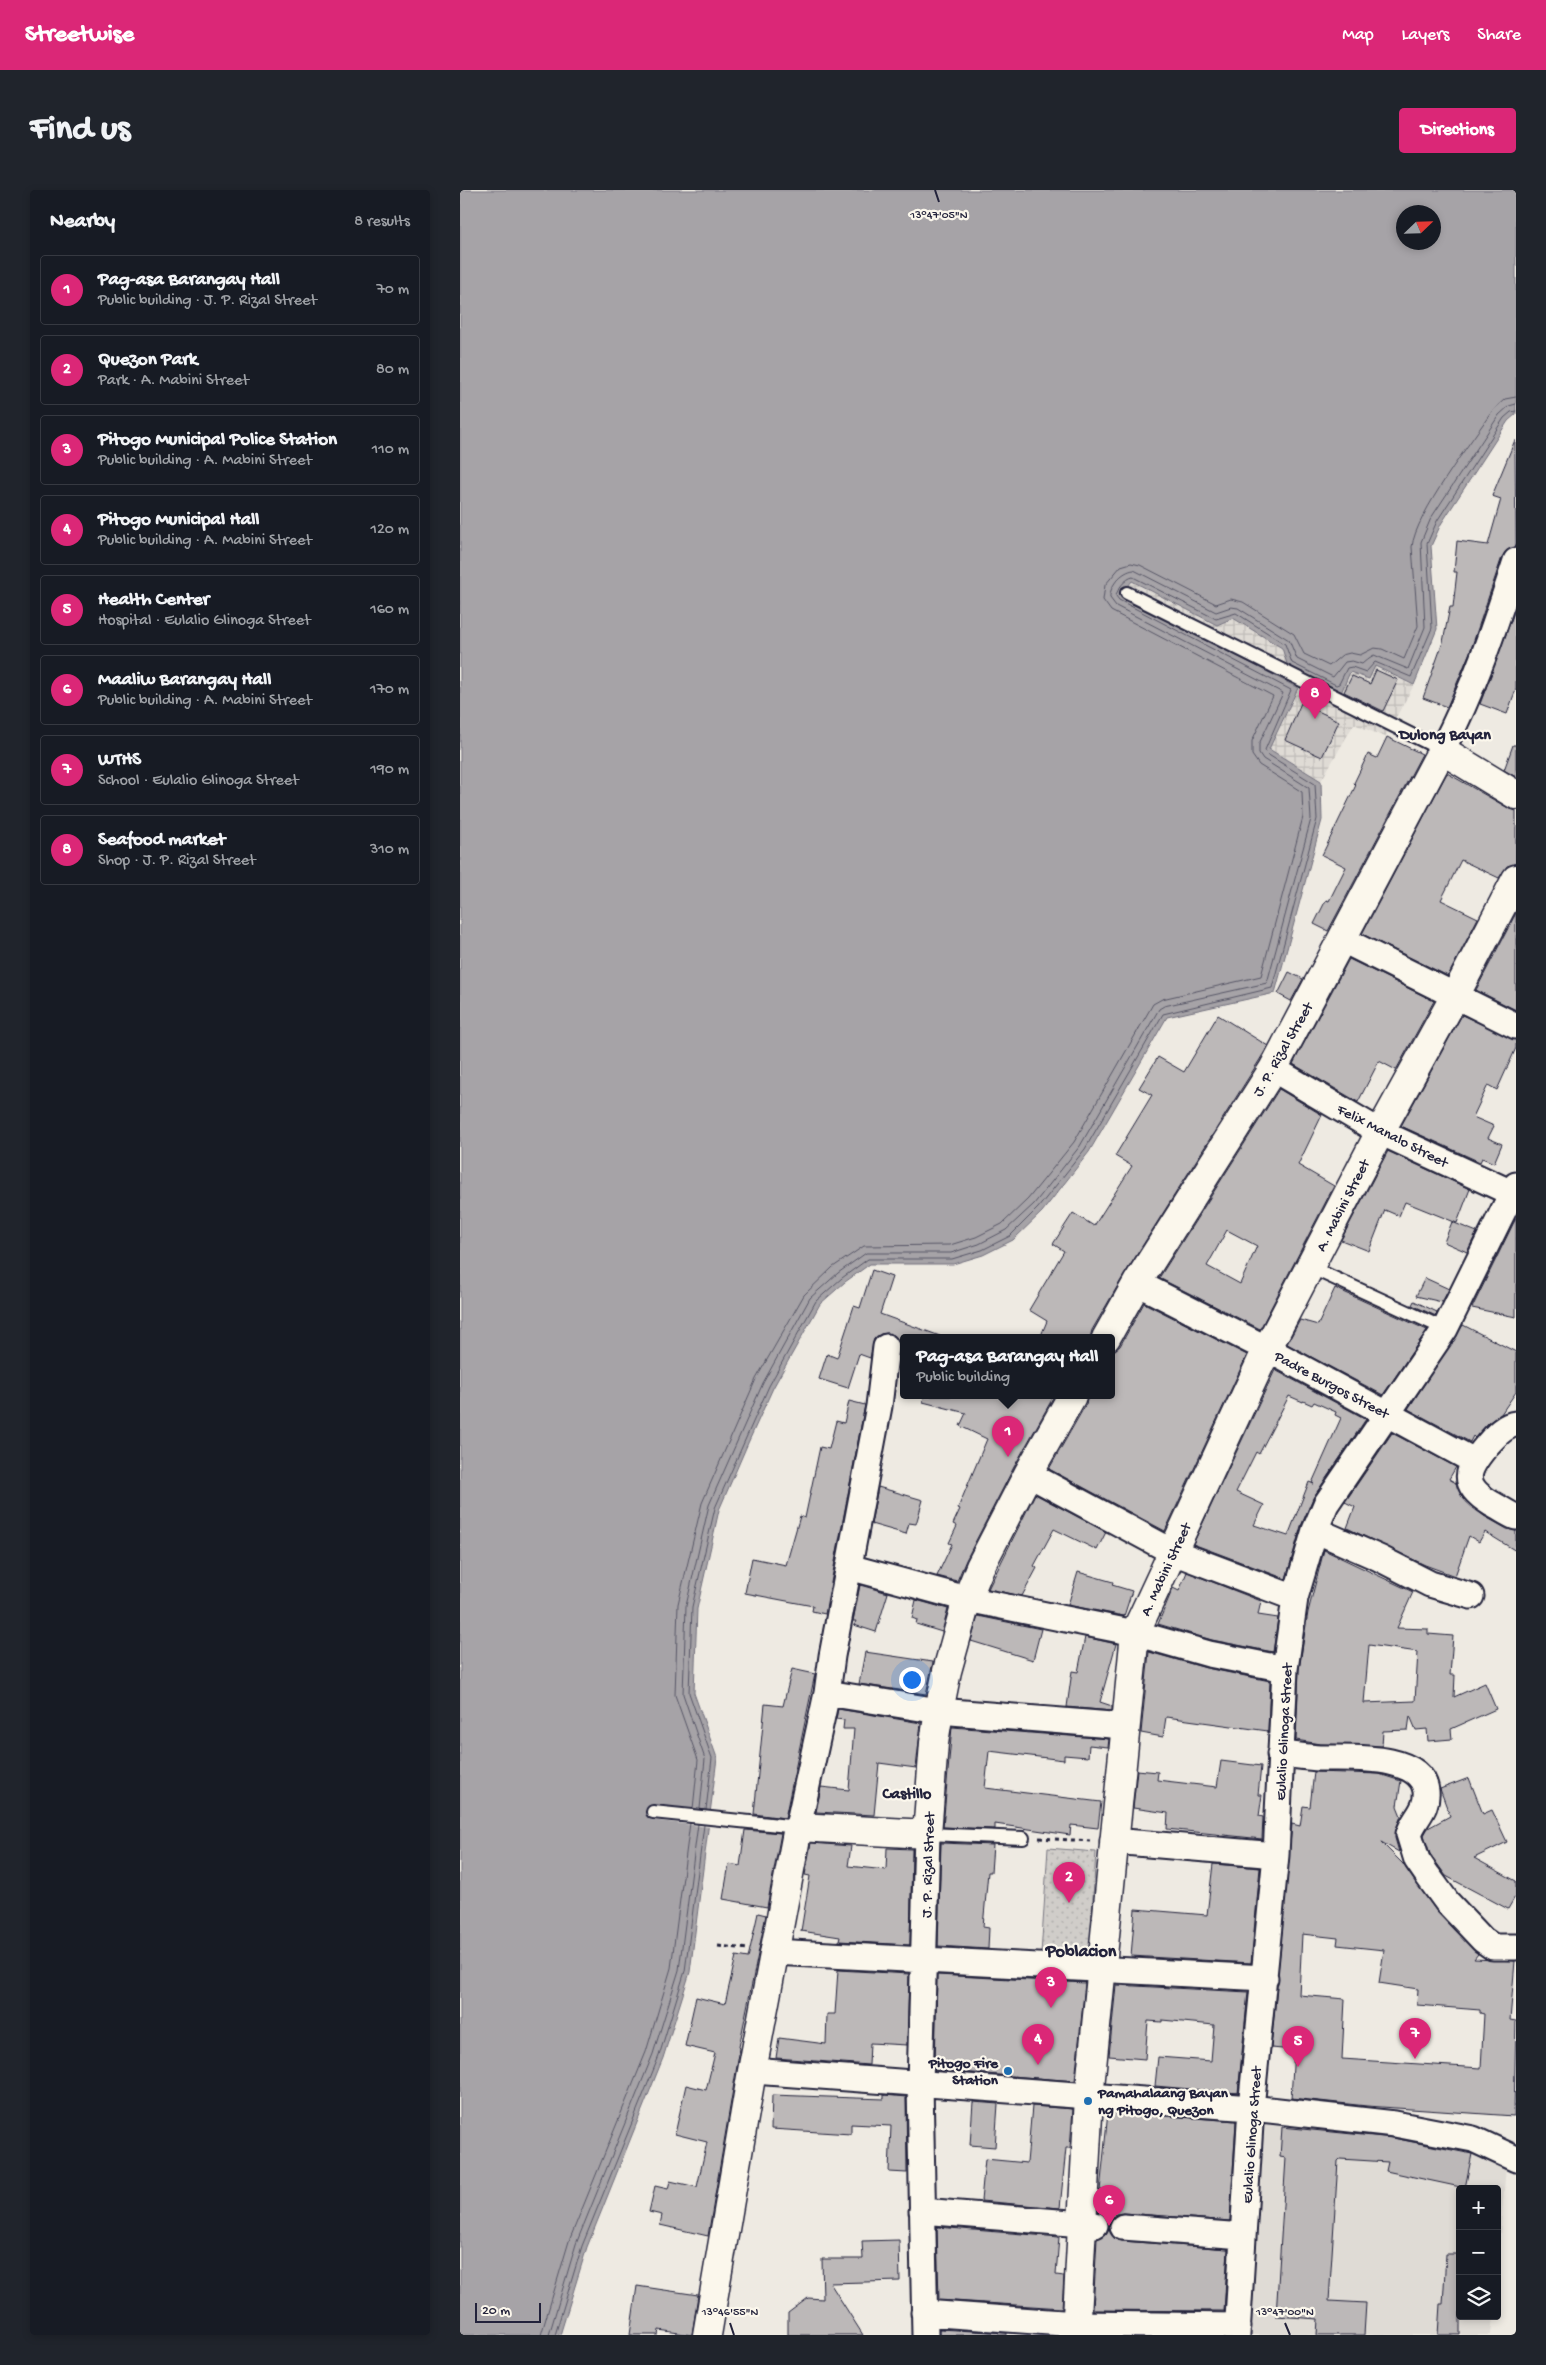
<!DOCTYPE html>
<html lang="en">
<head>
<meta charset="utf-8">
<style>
	body { margin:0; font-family:"Gochi Hand",sans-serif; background:#20242c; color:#f1f3f6 }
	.controls { position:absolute; right:15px; bottom:15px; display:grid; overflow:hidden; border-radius:5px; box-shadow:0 2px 8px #0003 }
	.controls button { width:45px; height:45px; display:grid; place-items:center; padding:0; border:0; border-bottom:1px solid #363941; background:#171b24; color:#f1f3f6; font:25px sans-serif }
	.compass { position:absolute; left:936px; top:15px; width:45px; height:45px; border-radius:50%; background:#171b24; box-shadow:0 2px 8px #0003; rotate:67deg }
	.scale { position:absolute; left:15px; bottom:12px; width:66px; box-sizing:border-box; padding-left:5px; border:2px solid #22223b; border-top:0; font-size:14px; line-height:18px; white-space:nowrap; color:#22223b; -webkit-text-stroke:4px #fbf7ec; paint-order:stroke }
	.you { position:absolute; left:451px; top:1489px; width:18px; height:18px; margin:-12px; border:4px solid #fff; border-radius:50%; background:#1a73e8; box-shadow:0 0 0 8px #1a73e833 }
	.badge { display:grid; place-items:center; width:32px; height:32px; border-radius:50%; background:#db2777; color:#fff; font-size:16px; font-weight:700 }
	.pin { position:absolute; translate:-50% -41px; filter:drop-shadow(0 1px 2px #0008) }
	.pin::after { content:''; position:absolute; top:26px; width:18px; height:15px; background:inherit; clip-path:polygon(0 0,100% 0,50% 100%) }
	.popup { position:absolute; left:440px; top:1144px; width:215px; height:65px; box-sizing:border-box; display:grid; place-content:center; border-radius:5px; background:#171b24; filter:drop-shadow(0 1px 4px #0005); font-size:16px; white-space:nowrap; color:#9ea1a6 }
	.popup b { font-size:19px; color:#f1f3f6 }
	.popup::after { content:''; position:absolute; left:50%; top:100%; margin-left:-10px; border:10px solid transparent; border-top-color:#171b24 }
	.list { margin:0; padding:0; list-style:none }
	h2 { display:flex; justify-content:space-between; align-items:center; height:65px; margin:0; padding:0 20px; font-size:21px }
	h2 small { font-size:16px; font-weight:400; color:#9ea1a6 }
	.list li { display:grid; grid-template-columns:32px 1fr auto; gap:15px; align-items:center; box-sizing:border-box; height:70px; margin:0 10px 10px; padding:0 10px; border:1px solid #363941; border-radius:5px }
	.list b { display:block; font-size:19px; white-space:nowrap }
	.list p { margin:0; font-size:16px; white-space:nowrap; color:#9ea1a6 }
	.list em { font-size:16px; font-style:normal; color:#9ea1a6 }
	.icon { flex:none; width:28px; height:28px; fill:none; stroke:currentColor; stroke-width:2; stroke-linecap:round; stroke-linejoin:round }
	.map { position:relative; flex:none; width:1056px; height:2145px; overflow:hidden; border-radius:5px }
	header { display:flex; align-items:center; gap:30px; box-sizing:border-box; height:70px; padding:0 25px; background:#db2777; color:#fff }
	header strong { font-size:24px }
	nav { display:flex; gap:28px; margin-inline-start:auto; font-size:18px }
	.intro { display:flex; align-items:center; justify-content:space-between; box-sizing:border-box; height:120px; padding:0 30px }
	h1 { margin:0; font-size:35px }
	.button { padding:12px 22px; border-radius:5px; background:#db2777; color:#fff; font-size:18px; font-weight:700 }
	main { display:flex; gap:30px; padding:0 30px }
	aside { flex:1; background:#171b24; border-radius:5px; box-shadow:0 2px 8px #0003 }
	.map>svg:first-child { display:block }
	.built { fill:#dfdbd5 }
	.industrial { fill:url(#industrial-grid) }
	.park { fill:url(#park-dots); stroke:#797882 }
	.water { fill:#a6a3a7; stroke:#716f7c; fill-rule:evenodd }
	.pier { fill:#eeeae2 }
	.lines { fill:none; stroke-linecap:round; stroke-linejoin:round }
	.shore { stroke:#575666; stroke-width:1 }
	.building { fill:#bcb8b8; stroke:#22223b; fill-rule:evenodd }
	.lane-casing { stroke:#22223b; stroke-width:16 }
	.street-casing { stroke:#22223b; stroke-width:29 }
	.secondary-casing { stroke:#22223b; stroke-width:31 }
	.path { stroke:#22223b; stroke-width:3; stroke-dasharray:4 4; stroke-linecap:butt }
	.lane { stroke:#fbf7ec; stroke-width:12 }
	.street { stroke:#fbf7ec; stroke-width:25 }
	.secondary { stroke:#fbf7ec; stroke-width:28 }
	.ticks { fill:none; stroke:#22223b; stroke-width:2 }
	.poi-dot { fill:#1f6fb2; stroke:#fbf7ec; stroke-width:2 }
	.labels { text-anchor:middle; stroke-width:4.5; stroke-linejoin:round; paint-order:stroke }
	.street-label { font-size:15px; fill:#22223b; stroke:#fbf7ec }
	.poi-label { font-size:15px; font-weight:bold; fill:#22223b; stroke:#fbf7ec; text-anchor:end }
	.neighbourhood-label { font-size:16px; font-weight:bold; fill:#22223b; stroke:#fbf7ec }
	.quarter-label { font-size:18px; font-weight:bold; fill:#22223b; stroke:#fbf7ec }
	.ticks-label { font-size:12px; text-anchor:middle; fill:#22223b; stroke:#fbf7ec; stroke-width:4.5; stroke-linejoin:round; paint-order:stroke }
</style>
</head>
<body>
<header>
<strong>Streetwise</strong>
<nav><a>Map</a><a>Layers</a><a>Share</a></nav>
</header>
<div class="intro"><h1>Find us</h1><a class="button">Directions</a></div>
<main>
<aside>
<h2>Nearby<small>8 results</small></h2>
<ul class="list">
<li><span class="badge">1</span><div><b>Pag-asa Barangay Hall</b><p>Public building · J. P. Rizal Street</p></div><em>70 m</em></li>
<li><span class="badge">2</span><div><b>Quezon Park</b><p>Park · A. Mabini Street</p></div><em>80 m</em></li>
<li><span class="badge">3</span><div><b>Pitogo Municipal Police Station</b><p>Public building · A. Mabini Street</p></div><em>110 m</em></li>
<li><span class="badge">4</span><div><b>Pitogo Municipal Hall</b><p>Public building · A. Mabini Street</p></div><em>120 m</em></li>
<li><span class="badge">5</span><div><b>Health Center</b><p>Hospital · Eulalio Glinoga Street</p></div><em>160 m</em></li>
<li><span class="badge">6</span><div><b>Maaliw Barangay Hall</b><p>Public building · A. Mabini Street</p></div><em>170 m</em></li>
<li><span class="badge">7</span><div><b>WTHS</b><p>School · Eulalio Glinoga Street</p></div><em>190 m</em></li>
<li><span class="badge">8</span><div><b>Seafood market</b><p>Shop · J. P. Rizal Street</p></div><em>310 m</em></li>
</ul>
</aside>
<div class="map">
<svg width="1056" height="2145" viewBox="0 0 1056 2145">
	<defs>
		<pattern id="industrial-grid" width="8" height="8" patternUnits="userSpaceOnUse" patternTransform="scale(1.25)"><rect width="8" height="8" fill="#dfdbd5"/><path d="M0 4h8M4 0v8" fill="none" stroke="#bfbcb8"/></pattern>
		<pattern id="park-dots" width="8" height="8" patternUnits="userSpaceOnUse" patternTransform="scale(1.25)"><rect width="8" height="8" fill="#d0cdc9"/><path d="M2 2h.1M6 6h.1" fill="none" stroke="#b2b0ae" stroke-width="1.8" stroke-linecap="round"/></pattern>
	</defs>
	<rect width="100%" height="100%" fill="#eeeae2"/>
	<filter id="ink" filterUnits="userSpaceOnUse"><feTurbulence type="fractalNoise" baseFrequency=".02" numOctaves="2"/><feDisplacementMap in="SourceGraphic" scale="10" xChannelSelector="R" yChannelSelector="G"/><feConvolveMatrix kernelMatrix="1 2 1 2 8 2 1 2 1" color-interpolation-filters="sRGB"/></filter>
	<g filter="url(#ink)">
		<!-- built -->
		<path class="built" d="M803,1927L935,1935L1047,1966L1037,2078V1999H1000V2126H1033L1031,2145H790Z"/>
		<!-- industrial -->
		<path class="industrial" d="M672,391L757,435L773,428L822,458L881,503L890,481L915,476L954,495L925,547L894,534L861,591L809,559L838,498L661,405Z"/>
		<!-- park -->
		<path class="park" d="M588,1658L636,1662L629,1767L581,1764Z"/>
		<!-- water -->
		<path class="water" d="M0,0H1056V224L1048,231L981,334L971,356L977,439L954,495L915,476L909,489L890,482L881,503L828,477L822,458L773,428L757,435L672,391L661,405L838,498L809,559L861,591L862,630L815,803L707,827L629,962L582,1022L553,1050L523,1065L493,1074H410L385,1092L360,1114L313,1198L288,1253L259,1320L237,1419L234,1503L257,1568L230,1782L203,1868L127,2057L100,2145H0ZM944,22H974V52H944Z"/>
		<!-- pier -->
		<path class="pier" d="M193,1614L251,1621L249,1637L191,1630Z"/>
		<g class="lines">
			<!-- shore -->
			<path class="shore" d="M233,1619L238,1570L215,1505L218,1414L242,1313L296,1189L344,1105L373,1077L404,1056L490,1055L516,1047L542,1034L568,1009L614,952L693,814L702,809L801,786L843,627L842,602L799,575L792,565V551L813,506L651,421L643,410L645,395L661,376L671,373L680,375L756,414L771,409L783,412L834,444L844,464L869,476L882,465L890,463L900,465L914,458L922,459L944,469L958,436L952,357C955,325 1013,249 1033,220L1045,209L1056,207
				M240,1619L245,1569L223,1504L226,1416L249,1315L303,1193L350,1108L378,1083L406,1063H491L519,1054L546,1040L574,1014L620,956L699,819L704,816L807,793L851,629L849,598L803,569L799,563V554L823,503L656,416L650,408C649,396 662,381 674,380L756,422L771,417L778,418L829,450L837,469L873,487L885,472L892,471L902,474L909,468L914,465L948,479L965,437L961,352L971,328L1039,225L1049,216L1056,214
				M246,1620L252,1568L229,1503L232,1417L255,1318L309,1196L356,1111L382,1088L408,1069H492L522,1060L550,1046L578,1018L625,959L703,824L812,798L857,629L855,594L807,564L805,560L831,500L659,410L656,406C657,399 666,388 673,387L756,429L776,423L825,454L832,473L876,495L879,494L887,478L892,477L906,482L915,472L951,487L972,438L967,354L977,331L1044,228L1051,222L1056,221
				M81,2145L109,2051L186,1862L211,1778L230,1633
				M89,2145L116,2054L193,1864L219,1780L238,1634
				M95,2145L122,2056L199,1866L225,1781L244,1635"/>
		</g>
		<!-- building -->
		<path class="building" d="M1055,250L1056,354L1055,357L1046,361L1042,367L1010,462L987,517L963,508L983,452L990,417H993L997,382H994L997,351L1028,355L1041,309L1032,306Z
			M1056,417V499L1047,524L1020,514Z
			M916,480L938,490L923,521L884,502L892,486L910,494Z
			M841,513L879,531L862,567L825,550Z
			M927,547L962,564L868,741L854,734L866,710L869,711L886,677L862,665L896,595L894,593L908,564L917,568Z
			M1053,555H1056V587L1044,580Z
			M987,583L1048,618L1056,621V673L1047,676L1039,688L1001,670L981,710L1018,728L988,786L902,744Z
			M1056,723V820L1016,800Z
			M889,769L974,811L936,880L919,871L898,912L833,874Z
			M829,782L843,789L831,811L818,804Z
			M758,825L808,856L799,871L664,1085L632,1140L630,1148H580L587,1131L569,1120L604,1061L593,1054L613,1023L634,1036L672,976L655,966L692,905L679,898L698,867L724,882Z
			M1002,825L1056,850V858L1037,900L1028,895L1013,927L1034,936L1028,948L1042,954L1034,973L1022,968L1020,972L941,936Z
			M819,899L862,925L838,975L874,996L800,1139L699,1088ZM767,1040L797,1056L780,1094L747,1076Z
			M928,961L1010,999L997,1033L945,1012L939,1026L925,1020L909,1061L881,1050Z
			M1056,1028V1127L1012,1118Z
			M992,1032L1017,1042L1007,1062L984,1052Z
			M412,1080L432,1087L420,1124L480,1146L479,1148H444V1180L438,1178L439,1151L434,1145L428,1143L421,1144L414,1149L410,1168L399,1164L388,1198L359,1189L367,1164L377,1168L394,1116L400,1118Z
			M965,1088L989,1099L982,1112L956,1106Z
			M875,1098L967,1140L923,1205L827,1154L840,1130L858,1135Z
			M954,1111L977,1122L976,1126L952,1115Z
			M684,1113L787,1165L705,1341L589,1279L626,1214L628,1206H652V1162L660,1156Z
			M1003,1135L1056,1162V1202L1041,1224L1028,1233L1015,1248L1013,1246L1010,1252L948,1219Z
			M815,1180L906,1229L853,1308L841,1336L826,1389L733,1354ZM829,1206L843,1212V1211L852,1215L854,1212L876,1222L875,1225L881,1228L852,1293L854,1294L849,1292L828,1346L794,1335L804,1315L776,1302L796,1262L799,1264Z
			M464,1206H594L554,1277L506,1370L497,1391L477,1386L492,1354L489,1353L497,1336L493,1334L500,1319L498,1318L527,1249L500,1236L506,1223L463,1212Z
			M389,1211L405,1215L365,1424L352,1421L353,1416L285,1403L292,1368L326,1375L340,1326L345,1328L360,1257L369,1259L376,1231L384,1233Z
			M932,1243L996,1277L989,1289L996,1293L1002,1307L1024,1326L1047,1339L1056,1341V1361L1025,1342L1019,1352L1009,1346L995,1386L965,1375L887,1338L895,1317L885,1312Z
			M418,1297L463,1310L456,1334L449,1333L446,1344L411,1334Z
			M575,1304L646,1342L637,1360L594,1339L574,1376L577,1378L562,1406L528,1399Z
			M864,1360L953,1402L937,1438L968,1439V1444L993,1446L990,1485H995L994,1507L1025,1493L1036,1519L991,1539L992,1549L968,1551L967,1539L956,1540L950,1526L948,1540L923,1541L922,1556L860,1554L836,1550L839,1480L848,1422ZM909,1455L958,1462L955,1511L904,1513Z
			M618,1382L653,1392L652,1395L672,1401L664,1426L608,1415Z
			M727,1382L801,1411L798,1425L818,1428L813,1462L752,1450L698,1434L713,1398L719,1401Z
			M400,1395L428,1403L416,1442L394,1435L396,1431H393Z
			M456,1410L488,1419L482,1442L456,1434L457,1430L452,1428Z
			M518,1426L581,1439L573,1470L511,1451Z
			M625,1447L656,1454L640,1512L652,1516V1521L607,1517L612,1481L618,1482Z
			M405,1462L473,1472L466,1504L399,1494Z
			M689,1462L746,1478L810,1491L808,1541L706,1527L703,1547L681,1543Z
			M332,1479L355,1484L325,1628L294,1624L305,1514L323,1516Z
			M378,1519L461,1533L456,1578L419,1573L414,1625L356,1622L361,1597L389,1600L394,1539H383L384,1530L376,1529Z
			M492,1537L649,1549L648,1557L629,1555L628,1567L604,1565V1570L529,1561L525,1598L641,1612L638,1638L611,1635L610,1645L535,1634V1639L483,1637Z
			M761,1571L801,1576L798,1605H802L799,1626L803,1627L802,1649L707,1639L708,1623L673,1618L677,1580L698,1582L697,1590L757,1597Z
			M854,1582L919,1584L941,1591L937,1616L941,1626L936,1639L935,1648L939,1662L921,1652L943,1674L977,1722L1018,1764L1014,1769L1055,1771L1050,1830L1056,1831L1054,1926L907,1916L831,1908L834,1860L811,1858L832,1634L840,1636L843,1616L850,1617ZM842,1744L878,1748L877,1755L924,1760L919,1793L958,1799L957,1815L1020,1820V1823L1024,1824L1021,1878L882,1869L885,1809L839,1805Z
			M1009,1588L1023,1624L1032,1620L1047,1652L1014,1668L1056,1691V1705L1048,1719L986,1686L970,1664L964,1645L968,1638L990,1626L980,1599Z
			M285,1640L321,1643L307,1717L263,1709L269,1674L280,1676Z
			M351,1653L391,1656L388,1676L426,1680L427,1658L452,1659L450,1755L379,1751L380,1747L341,1741L350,1686L345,1685Z
			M481,1653L533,1655L531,1682H528L523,1737L529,1738L528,1759L478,1756Z
			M753,1674L800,1678L791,1773L671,1766L675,1719L747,1725Z
			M298,1723L306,1725L279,1857L280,1858L248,2046L200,2035L202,2025L189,2022L195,1996L208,1999L210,1991L237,1997L247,1952L215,1944L226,1895L246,1900L255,1863L225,1856L236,1807L265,1814L276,1766L288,1768Z
			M378,1780L449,1784L447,1855L410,1853L409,1875L316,1868L319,1848L366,1854L367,1824H375Z
			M477,1785L625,1793L615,1891L475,1880Z
			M656,1795L788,1802L778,1903L695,1896L698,1867L751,1871L754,1835L702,1830V1832L688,1831L685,1869L649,1866Z
			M312,1905L424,1909V1905L446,1907L447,1983L429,1982L431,1936L391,1934V1944L311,1939Z
			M513,1912L538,1914L535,1957L510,1955Z
			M572,1916L613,1919L610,1958H606L600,2018L521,2011L525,1969L567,1973Z
			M648,1922L776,1931L770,2031L664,2023L656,2024L649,2035L648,2028L638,2021Z
			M822,1937L933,1948L1012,1964L1005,1998L926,1981L928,1972L880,1969L878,1971L869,2111L906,2113L904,2145H857L858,2129L816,2126L826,1968L820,1967Z
			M477,2037L599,2047L596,2085L604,2086L602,2118L479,2110Z
			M649,2038L655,2049L662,2051L768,2059L764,2121L633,2120L637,2049L646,2044Z
			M439,2050L440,2091L370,2093L403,2145H328V2123L348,2108L363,2109L362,2069H403L402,2051Z
			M986,2064H1000V2145H978L980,2114H983Z
			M177,2096L238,2105L232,2145L199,2140L198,2145H170Z
			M479,2139L547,2143V2145H479Z"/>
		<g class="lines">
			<defs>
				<path id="lane" d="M667,403L982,560
					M850,1077L985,1139
					M193,1622L338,1637
					M467,1644L563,1648"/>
				<path id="street" d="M982,560C1015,497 1034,438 1056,371
					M883,750L1056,836
					M813,879L920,942L1056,1005
					M677,1093L807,1159L1014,1271
					M1056,1234C1045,1235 1036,1245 1028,1254C1006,1280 999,1294 1032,1314C1040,1318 1048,1324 1056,1327
					M568,1284L713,1362L835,1408
					M855,1340L919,1368L970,1394L1011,1406
					M389,1377L507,1409L675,1443L749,1464L825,1479
					M367,1503L479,1521L664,1536
					M820,1564C833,1565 846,1567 859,1568C886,1569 961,1562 966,1601C968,1620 954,1628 949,1644L957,1670L968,1686L987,1712L1023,1750L1033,1757H1056
					M338,1637L367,1503L372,1466L419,1216L426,1157
					M653,1651L816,1665
					M313,1762L805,1788
					M292,1881L791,1918L935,1934L1013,1949L1056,1969
					M462,2021L635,2035
					M663,2037L783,2046
					M464,2123L617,2134L778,2136
					M465,2145L460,1894L467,1644
					M777,2145L791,1918L816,1665L825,1479L835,1408L855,1340L866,1314L985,1139L1056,995"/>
				<path id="secondary" d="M646,1148L677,1093L813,879L982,560L1056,605
					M247,2145L292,1881L338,1637L467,1644L474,1553L479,1521L487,1481L507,1409L520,1377L568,1284L612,1206
					M616,2145L629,1907L675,1443L807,1159L920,942L995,806L1056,689"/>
			</defs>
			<!-- lane casing -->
			<use href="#lane" class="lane-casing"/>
			<!-- street casing -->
			<use href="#street" class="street-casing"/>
			<!-- secondary casing -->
			<use href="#secondary" class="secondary-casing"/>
			<!-- path -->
			<path class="path" d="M579,1648L630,1651
				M258,1756L289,1759"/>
			<!-- lane -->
			<use href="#lane" class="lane"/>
			<!-- street -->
			<use href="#street" class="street"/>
			<!-- secondary -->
			<use href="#secondary" class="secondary"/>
		</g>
	</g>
	<!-- ticks -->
	<path class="ticks" d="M475,0L479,12M270,2133L274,2145M825,2133L830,2145"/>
	<!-- markers -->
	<g class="poi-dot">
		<circle cx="548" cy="1881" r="5"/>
		<circle cx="628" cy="1911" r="5"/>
	</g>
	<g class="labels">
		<!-- street labels -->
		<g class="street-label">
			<text transform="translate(822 859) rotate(-60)" y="5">J. P. Rizal Street</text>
			<text transform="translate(933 945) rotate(27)" y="5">Felix Manalo Street</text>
			<text transform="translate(882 1015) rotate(-63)" y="5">A. Mabini Street</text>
			<text transform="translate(872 1194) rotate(28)" y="5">Padre Burgos Street</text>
			<text transform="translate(705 1379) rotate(-65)" y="5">A. Mabini Street</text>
			<text transform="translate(823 1542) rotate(-87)" y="5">Eulalio Glinoga Street</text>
			<text transform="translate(467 1675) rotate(-88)" y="5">J. P. Rizal Street</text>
			<text transform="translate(791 1945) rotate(-86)" y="5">Eulalio Glinoga Street</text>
		</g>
		<!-- poi labels -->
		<g class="poi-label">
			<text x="538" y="1877">Pitogo Fire<tspan x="538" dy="17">Station</tspan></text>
			<text x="638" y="1907" text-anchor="start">Pamahalaang Bayan<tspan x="638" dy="17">ng Pitogo, Quezon</tspan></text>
		</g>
		<!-- neighbourhood labels -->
		<g class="neighbourhood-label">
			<text x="985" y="549">Dulong Bayan</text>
			<text x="447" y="1608">Castillo</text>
		</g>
		<!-- quarter labels -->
		<g class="quarter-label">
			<text x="621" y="1766">Poblacion</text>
		</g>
	</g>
	<g class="ticks-label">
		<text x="479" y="28">13°47'05"N</text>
		<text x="270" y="2125">13°46'55"N</text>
		<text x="825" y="2125">13°47'00"N</text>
	</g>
</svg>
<div class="controls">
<button>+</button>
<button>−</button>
<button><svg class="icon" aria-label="layers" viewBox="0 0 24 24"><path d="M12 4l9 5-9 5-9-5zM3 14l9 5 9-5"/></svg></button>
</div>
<svg class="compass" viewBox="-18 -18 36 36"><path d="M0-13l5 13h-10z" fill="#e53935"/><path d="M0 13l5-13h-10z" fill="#9ea1a6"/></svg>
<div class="scale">20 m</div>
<div class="you"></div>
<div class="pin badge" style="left:548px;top:1267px">1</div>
<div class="popup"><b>Pag-asa Barangay Hall</b>Public building</div>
<div class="pin badge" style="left:609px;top:1713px">2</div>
<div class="pin badge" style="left:591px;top:1818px">3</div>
<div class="pin badge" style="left:578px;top:1875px">4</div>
<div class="pin badge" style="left:838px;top:1877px">5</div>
<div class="pin badge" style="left:649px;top:2036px">6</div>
<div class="pin badge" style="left:955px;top:1869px">7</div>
<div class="pin badge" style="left:855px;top:529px">8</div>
</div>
</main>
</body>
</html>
